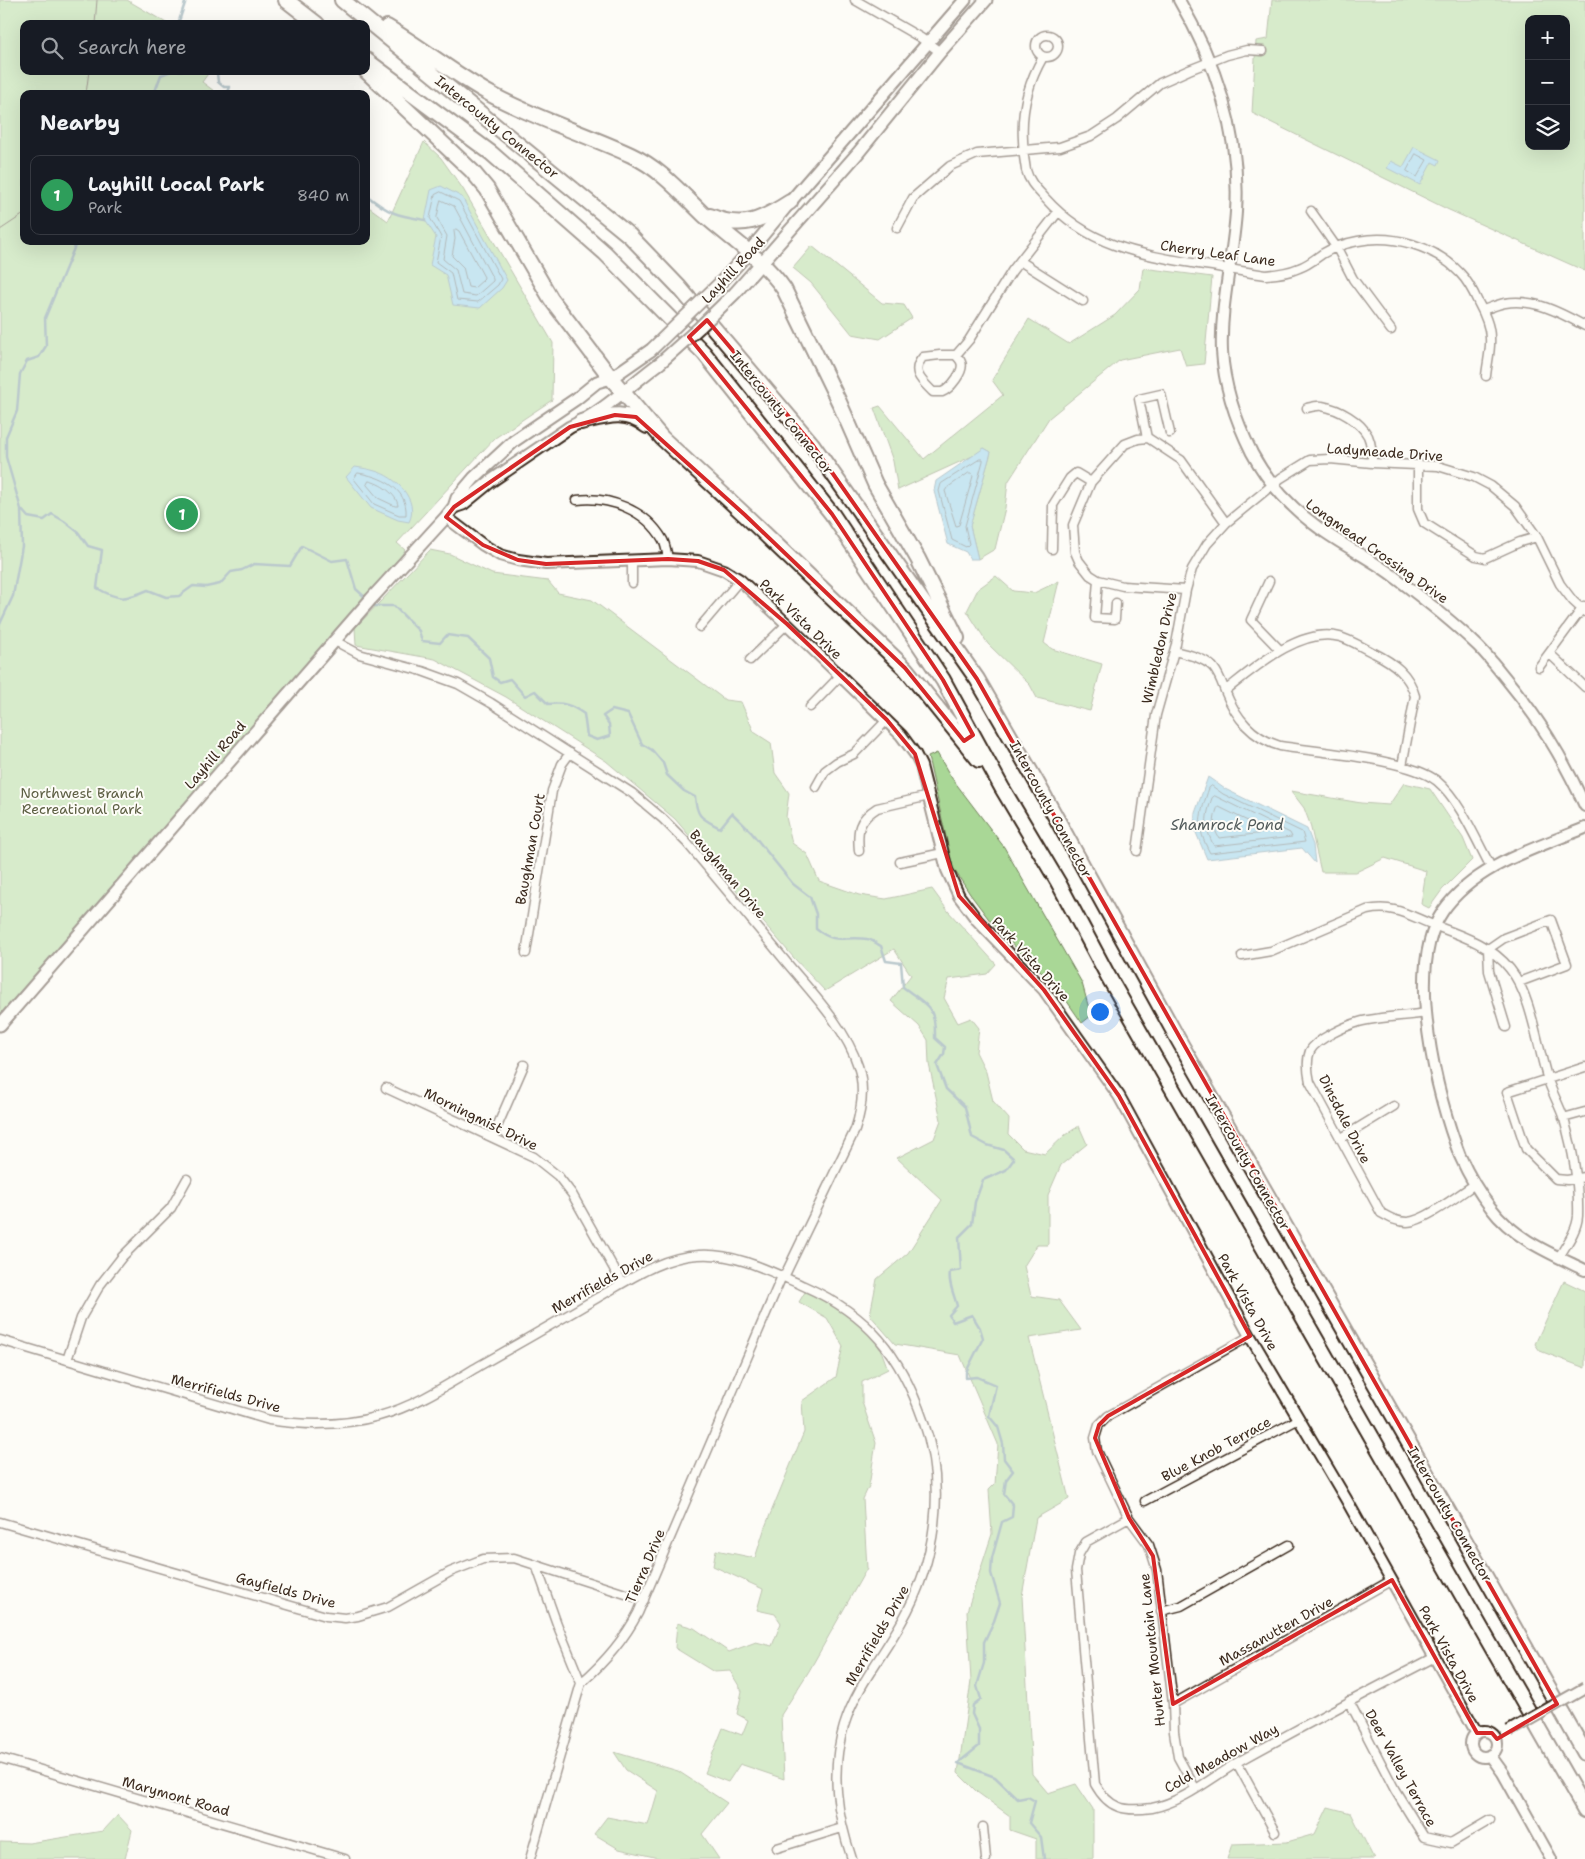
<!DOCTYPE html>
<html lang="en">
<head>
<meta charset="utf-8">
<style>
	body { margin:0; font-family:"Shantell Sans",sans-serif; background:#242831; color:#f1f3f6 }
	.controls { position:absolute; right:15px; top:15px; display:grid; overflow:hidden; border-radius:10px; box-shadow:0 5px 20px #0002 }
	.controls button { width:45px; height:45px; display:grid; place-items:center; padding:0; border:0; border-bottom:1px solid #363941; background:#171b24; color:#f1f3f6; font:25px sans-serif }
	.you { position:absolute; left:1099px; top:1011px; width:18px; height:18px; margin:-12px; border:4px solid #fff; border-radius:50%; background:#1a73e8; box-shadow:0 0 0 8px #1a73e833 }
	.badge { display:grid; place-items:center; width:32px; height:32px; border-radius:50%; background:#1f6fb2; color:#fff; font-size:16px; font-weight:700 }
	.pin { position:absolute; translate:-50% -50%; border:2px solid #fff; box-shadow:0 1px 5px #0006 }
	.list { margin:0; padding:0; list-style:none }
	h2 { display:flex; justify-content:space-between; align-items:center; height:65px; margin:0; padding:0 20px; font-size:21px }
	h2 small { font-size:16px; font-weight:400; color:#9ea1a6 }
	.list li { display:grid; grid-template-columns:32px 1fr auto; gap:15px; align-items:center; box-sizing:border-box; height:80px; margin:0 10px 10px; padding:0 10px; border:1px solid #363941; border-radius:10px }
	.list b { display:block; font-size:19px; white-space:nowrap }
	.list p { margin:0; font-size:16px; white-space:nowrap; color:#9ea1a6 }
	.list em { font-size:16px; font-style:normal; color:#9ea1a6 }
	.icon { flex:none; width:28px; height:28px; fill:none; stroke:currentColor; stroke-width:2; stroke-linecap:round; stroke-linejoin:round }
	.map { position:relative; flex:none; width:1585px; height:1859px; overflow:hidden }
	.search { position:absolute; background:#171b24; box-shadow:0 5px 20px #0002; left:20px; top:20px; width:350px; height:55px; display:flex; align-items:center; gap:12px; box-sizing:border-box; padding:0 18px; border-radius:10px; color:#9ea1a6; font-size:19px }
	.panel { position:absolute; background:#171b24; box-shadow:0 5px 20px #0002; left:20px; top:90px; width:350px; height:155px; border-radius:10px }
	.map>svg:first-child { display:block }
	.green { fill:#a9d796; stroke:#72805a; fill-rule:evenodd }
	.water { fill:#88cce9; stroke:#698b98 }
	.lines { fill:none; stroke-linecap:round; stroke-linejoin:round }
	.shore { stroke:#5a6b6f; stroke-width:1 }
	.stream { stroke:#698b98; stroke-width:2.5 }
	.minor-casing { stroke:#3b2a1e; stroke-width:11 }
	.tertiary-casing { stroke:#3b2a1e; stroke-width:14 }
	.secondary-casing { stroke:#3b2a1e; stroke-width:15 }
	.motorway-casing { stroke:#3b2a1e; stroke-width:18 }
	.minor { stroke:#fdfcf7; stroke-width:8 }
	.tertiary { stroke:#fdfcf7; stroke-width:10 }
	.secondary { stroke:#fdfcf7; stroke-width:11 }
	.motorway { stroke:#fdfcf7; stroke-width:14 }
	.tram { stroke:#3b2a1e; stroke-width:1 }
	.tertiary-bridge-casing { stroke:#3b2a1e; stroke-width:14; stroke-linecap:butt }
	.secondary-bridge-casing { stroke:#3b2a1e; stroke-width:15; stroke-linecap:butt }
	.tertiary-bridge { stroke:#fdfcf7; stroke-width:10 }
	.secondary-bridge { stroke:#fdfcf7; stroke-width:11 }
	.marked { fill:none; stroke:#d62828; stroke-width:4; stroke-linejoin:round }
	.labels { text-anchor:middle; stroke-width:4; stroke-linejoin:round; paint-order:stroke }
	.street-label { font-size:14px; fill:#3b2a1e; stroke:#fdfcf7 }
	.park-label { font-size:14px; fill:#5c5e42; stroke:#fdfcf7 }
	.water-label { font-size:15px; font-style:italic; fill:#525b5b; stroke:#fdfcf7 }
</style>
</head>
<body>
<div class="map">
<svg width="1585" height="1859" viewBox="0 0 1585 1859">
	<rect width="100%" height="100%" fill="#fdfcf7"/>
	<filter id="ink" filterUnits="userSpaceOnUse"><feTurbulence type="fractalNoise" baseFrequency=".02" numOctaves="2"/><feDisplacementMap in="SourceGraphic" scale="10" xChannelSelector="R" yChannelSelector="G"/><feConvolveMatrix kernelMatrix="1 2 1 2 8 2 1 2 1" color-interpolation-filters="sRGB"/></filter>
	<g filter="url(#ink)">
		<!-- green -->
		<path class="green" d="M0,0H127L168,24H24V71H210L202,82L218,94H24V241H366V205L388,221L424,142L441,158L463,189L553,343L552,400L495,438L397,543L405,550L377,589L0,1025Z
			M1272,0H1585V271L1449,210L1252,113L1256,41L1268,39ZM1529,19H1566V146H1529Z
			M812,246L882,303L904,305L912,318L880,339L852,334L811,283L793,268Z
			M1143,268L1212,277L1204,364L1186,366L1180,348L1120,360L1049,418L1008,482L1005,508L995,549L978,559L970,526L991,452L984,448L977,454L898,490L893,461L874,408L880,406L924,459L1003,395L992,380L1029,319L1069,344L1115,315L1140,289Z
			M430,550L450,554L492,574L548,581L558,593L592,600L725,700L741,702L754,732L771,743L775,773L789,793L786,817L792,843L807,854L819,881L859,895L886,899L932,889L948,911L996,964L987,974L949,979L944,998L958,1023L971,1018L979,1028L976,1052L986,1072L993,1101L1009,1119L1008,1134L1023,1149L1045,1154L1065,1135L1079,1126L1087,1144L1061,1165L1048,1195V1245H1037L1024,1266L1031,1296L1059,1300L1081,1330L1029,1338L1069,1499L1036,1518L1022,1596L1032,1774L1048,1793L1076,1784L1093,1809V1859H1036V1839L1010,1830V1816L977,1792L958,1773L971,1681L967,1611L992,1534L989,1490L995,1484L998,1444L960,1355L895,1344L870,1315L877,1279L908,1253L942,1200L897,1158L934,1139L941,1120L929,1064L928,1040L919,1026L891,1001L911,975L894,949L825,991L794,958L675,819L606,761L506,697L435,659L356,645L355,628Z
			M996,576L1013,591L1034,593L1059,581L1044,643L1052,649L1102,664L1090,711L1037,698L1030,685L988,644L967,611L978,589Z
			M937,753L951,777L1004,847L1082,983L1091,1016L1082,1023L1057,987L1026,958L991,922L970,894L953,868L928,757Z
			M1404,783L1430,789L1463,838L1472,860L1442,890L1429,908L1421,904L1426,871L1385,858L1356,872H1321L1310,824L1304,808L1291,791L1361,803L1389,805Z
			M1564,1281L1585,1291V1368L1540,1351L1535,1344Z
			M805,1292C833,1305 863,1319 879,1347C883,1354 885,1362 888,1369L862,1382V1402L876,1443L869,1486L863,1499L867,1568L809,1671L781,1715L784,1779L740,1764L728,1782L705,1773L723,1728L742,1735L748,1720L737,1714L742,1691L730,1671L714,1672L675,1648L677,1623L694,1628L729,1652L756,1642L772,1646L781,1623L775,1614L757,1610L763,1589L713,1566L716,1550L755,1558L765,1527L804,1432L802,1401L836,1377L843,1346L827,1318L799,1302Z
			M614,1752L678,1771L727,1803L702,1834L719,1859H663L619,1849L594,1834L607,1817L648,1825L658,1791L626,1770Z
			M1328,1807L1351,1813L1372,1855L1375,1859H1227L1232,1844L1287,1842L1315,1834Z
			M118,1815L132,1830L125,1859H0V1842L29,1843L103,1831Z"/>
		<!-- water -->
		<path class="water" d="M1414,147L1440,160L1438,165L1432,162L1420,185L1387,168L1391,161L1403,167Z
			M441,186L462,197L507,280L502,288L480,308L453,305L446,275L430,265L436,237L425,220L431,190Z
			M984,448L991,452L970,526L978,559H970L966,552L948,544L934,491L936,481Z
			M355,467C362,468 369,469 375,471C395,476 420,500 409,522L398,520L371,508L346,477Z
			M1208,777L1225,789L1307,829L1313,845L1315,863L1302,848L1207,859L1194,828L1195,813Z"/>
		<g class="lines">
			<!-- shore -->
			<path class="shore" d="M1416,154L1427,160L1417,177L1407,171Z
				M441,192L459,201L501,279L498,285L478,302L457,300L451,273L436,262L441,237L430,218L435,195Z
				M441,200L454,206L493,279V281L476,296L462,294L456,270L443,259L447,236L437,218Z
				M456,229L459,231L484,277L483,280L474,288L468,287L463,267L452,256L455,239L454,231Z
				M980,459H983V461L965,526L969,544L966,547L952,540L939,491L941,484Z
				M358,473C380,476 408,488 406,515H399L374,504L354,479Z
				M969,473H972L973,476L959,525L956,526L945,491L947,488Z
				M369,481C380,483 397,494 398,506H395L378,498L367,485Z
				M1212,786L1223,794L1302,832L1305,842L1210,853C1195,826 1200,815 1209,788Z
				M1215,796L1290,833L1292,837L1214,846C1204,827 1205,818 1212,798Z
				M1219,807L1264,829L1265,833L1219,838C1213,828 1213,820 1217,809Z"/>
			<!-- stream -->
			<path class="stream" d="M178,24L186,0
				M212,71L217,73L218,82L224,87H230L228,92L232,94
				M154,94L161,75L171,71
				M366,195C390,214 396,215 425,220
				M21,509L28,517L44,520L52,514L64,521L78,532L88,546L102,550L97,588C119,601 125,600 148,590L166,597L179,596L193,586L206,587L220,584L231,572L242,570L254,564L290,566L302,546L332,561L347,559L356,589L367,599
				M371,602L375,606H394L419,631L422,641L440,643L447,635L468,638L489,658L493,677L500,682L510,679L525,696L535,691L548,704C564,702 571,705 584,714L587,736L597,740L610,736L609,724L603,716L612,710L628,714L642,744L652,750L663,763L667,775L684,791L695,797C697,818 702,818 720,828L732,813L751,832L793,884L810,897L816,914V929C838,946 843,935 867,939C871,939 877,944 881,946L886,961L901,963L903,987C926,1005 936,1005 935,1038L945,1047L944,1054L937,1065L946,1089L965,1107L972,1137L987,1145L1004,1150L1014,1159L1006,1170L983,1180L975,1202L972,1224L959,1237L961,1270L950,1272C948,1283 954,1294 957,1306L949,1315L953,1322L972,1315L980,1328L983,1338L966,1372V1378L977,1377L996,1385L989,1416L998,1427L1003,1444L1004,1459L1013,1471L1006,1480L1004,1494L1013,1505L1012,1517L1002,1522L992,1558L991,1573L1000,1603L994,1621L984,1642V1663L977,1686L981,1699L973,1705L972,1714L979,1729V1746L958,1763L995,1777L1018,1799L1028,1797L1035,1801L1029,1823L1041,1837L1044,1859
				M0,624L13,596L22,546L21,509L6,457V437L17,411L20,374L27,361L39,357L46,346L45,318L77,241"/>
			<defs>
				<path id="minor" d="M855,0L921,38L940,52
					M1036 46a11 11 0 1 1 22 0a11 11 0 1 1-22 0Z
					M1043,57C1028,83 1021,109 1023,140C1023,150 1024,160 1026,170C1029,182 1037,189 1045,198C1088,246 1138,254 1198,264C1221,267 1243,272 1266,275C1278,274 1288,273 1299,268C1308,265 1315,259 1322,254C1332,248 1347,243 1358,241C1393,234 1435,246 1460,273C1468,281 1473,291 1478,302C1484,313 1490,325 1490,338C1491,350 1487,364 1486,376
					M1311,211L1337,248L1353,279L1391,330
					M897,228L913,198L950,166L977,154L1060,147L1091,136L1117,119L1160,83L1189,70L1227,55L1247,50L1263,51
					M1020,261L1083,301
					M1483,310C1490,308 1498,304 1505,303C1534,298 1561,313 1585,326
					M940,355H956C957,357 960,359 961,362C965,371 950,389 942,392C940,392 935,392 933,392C922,381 910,372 923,357Z
					M956,355L969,340L1012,271L1058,212
					M1307,408C1311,407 1318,405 1322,406C1339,409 1360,421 1368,436C1372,445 1372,454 1372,463
					M1147,438L1139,399L1161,394L1170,433
					M1418,466V509L1424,523L1476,556L1485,558L1520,542L1537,537
					M577,500C609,496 646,510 663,540C666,546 667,553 668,559
					M1052,549L1053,505L1070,478L1076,473L1091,482
					M632,560V583
					M1098,580L1095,618L1115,619L1116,603
					M1269,581L1251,620L1280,650
					M1186,590L1123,586L1098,580L1090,575L1079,561L1075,552L1073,525L1091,482L1125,444L1138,439L1148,438L1181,460L1226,523
					M700,627L740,580
					M335,641L359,654L422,671L458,684L491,703L632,793L663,819L686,842C720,882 753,922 787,963C812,993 846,1028 858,1066C865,1087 862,1109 855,1130L784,1277
					M1174,651C1186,654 1203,657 1213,667C1219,674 1222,683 1225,691C1236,718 1252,738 1280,746C1317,752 1410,759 1437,781C1460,800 1477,842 1492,869
					M1550,654L1585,687
					M750,660L787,624
					M1539,667L1584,606
					M1225,691C1253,669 1301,626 1340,637C1351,640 1363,648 1374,653C1394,663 1409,674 1415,696L1402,766
					M810,707L840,676
					M816,787L825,771L837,762L854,754L887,720
					M859,851C857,830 858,820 877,808L929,796
					M1137,851L1156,715L1176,644L1186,590L1192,569L1207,544L1226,523L1281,478L1310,460L1330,459L1372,463L1438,466L1474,477L1491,486L1515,506L1537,537L1560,584L1573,601L1585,612
					M900,862L943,853
					M526,953L552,791L562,764L570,753
					M1242,956L1271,951L1367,910C1396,904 1411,917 1436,926C1463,936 1492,946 1510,969C1531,995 1537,1044 1547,1077C1551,1091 1559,1104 1564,1119C1573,1150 1579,1184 1578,1216C1577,1231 1566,1245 1559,1257
					M1427,1013C1407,1016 1377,1017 1359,1022C1346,1026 1316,1039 1310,1051C1306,1061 1308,1073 1310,1082L1381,1213C1390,1218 1397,1222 1407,1222C1424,1222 1460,1194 1475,1184
					M1506,1027L1489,971L1488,949L1504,938L1551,920L1567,964L1519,982
					M1585,1067L1507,1092L1526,1149L1556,1179L1567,1180L1585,1177
					M386,1088L534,1157L558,1176L572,1194L622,1283
					M1563,1118L1585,1112
					M493,1136L524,1065
					M1340,1139L1394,1106
					M0,1340L269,1420C306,1426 343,1426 379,1416C415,1406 447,1385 479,1366C518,1344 558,1321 597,1298C629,1280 661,1257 698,1255C734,1252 772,1272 804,1286C869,1315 900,1354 923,1420C947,1487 936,1562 901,1623C882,1657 856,1687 844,1726C830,1771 837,1815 852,1859
					M67,1360L81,1318L100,1285L122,1257L171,1208L187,1179
					M1145,1501L1299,1419
					M1129,1518L1086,1542L1079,1554L1076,1570L1095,1784C1109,1809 1124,1812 1152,1808C1183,1802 1211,1778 1238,1762C1303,1726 1369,1691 1435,1657
					M0,1522L326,1616L345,1618L358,1616L388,1607L450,1572L483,1559L514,1558L644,1600
					M536,1565L557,1624L581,1683
					M1161,1611L1181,1606L1289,1545
					M1349,1701L1395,1790L1424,1837L1451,1843L1490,1820
					M1173,1704L1392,1580
					M0,1758L345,1859
					M1237,1763L1275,1832
					M1195,1788L1178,1757L1174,1732L1173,1704L1157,1570L1149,1545L1129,1518L1097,1451L1095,1438L1099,1425L1108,1416L1250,1336
					M983,1827L986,1859
					M777,1848L842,1828
					M530,1859L581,1683C604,1663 624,1640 638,1613L782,1276"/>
				<path id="tertiary" d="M1179,0C1217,65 1241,135 1236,212C1233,258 1220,305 1222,351C1224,387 1236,421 1252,453C1268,483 1291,508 1319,528C1343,546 1372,559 1396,578C1424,599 1452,621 1478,646C1487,655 1495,665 1503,675C1538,717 1562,756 1585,806
					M446,517L483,545L500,555L518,560L546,564L668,559L698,561L724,570L740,580L787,624L901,735L915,754L921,766L947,870L959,896L977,920L1044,990L1119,1096L1250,1336L1346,1499L1477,1733
					M1585,828C1537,848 1475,865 1443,911C1404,967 1437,1097 1460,1156C1468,1174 1479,1193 1491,1208C1514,1239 1552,1254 1585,1270
					M1471 1744a13 13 0 1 1 26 0a13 13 0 1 1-26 0Z
					M1490,1755L1503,1773L1551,1859"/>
				<path id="secondary" d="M726,277L748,253L790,202L965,0
					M735,293L858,153L940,52L986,0
					M454,507L463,504L491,481L570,427C604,412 631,384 660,363
					M0,1025L371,599L446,517L454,507L457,498L474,478L514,441L576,399L597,382L611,378L651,350"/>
				<path id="motorway" d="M286,0L317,24
					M342,0L630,236L679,287L812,444L977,679L1037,783L1179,1041L1473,1555L1585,1753
					M387,27C422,48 457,76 492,95C537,119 585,134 631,155C661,169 681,193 704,215C731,239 764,260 784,289L839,402L875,484L918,559L957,638
					M366,60L491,153L605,253L704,353L832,514L943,680L1002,788L1058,882L1108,976L1585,1810
					M366,71L472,171L487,189L551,299L611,378L662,438L745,515L905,668L979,760
					M710,216C743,230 762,220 790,202
					M581,422C607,416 625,409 647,426"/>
			</defs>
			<!-- minor casing -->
			<use href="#minor" class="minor-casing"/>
			<!-- tertiary casing -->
			<use href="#tertiary" class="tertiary-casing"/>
			<!-- secondary casing -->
			<use href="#secondary" class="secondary-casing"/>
			<!-- motorway casing -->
			<use href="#motorway" class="motorway-casing"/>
			<!-- minor -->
			<use href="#minor" class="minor"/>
			<!-- tertiary -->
			<use href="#tertiary" class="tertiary"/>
			<!-- secondary -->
			<use href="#secondary" class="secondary"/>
			<!-- motorway -->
			<use href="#motorway" class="motorway"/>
			<!-- tram -->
			<path class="tram" d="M95,24L97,0
				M86,94L89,71
				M0,230L24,214"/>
			<defs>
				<path id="tertiary-bridge" d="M1509,1731L1585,1688"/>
				<path id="secondary-bridge" d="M651,350L726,277
					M660,363L700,327L735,293"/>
			</defs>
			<!-- tertiary-bridge casing -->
			<use href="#tertiary-bridge" class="tertiary-bridge-casing"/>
			<!-- secondary-bridge casing -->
			<use href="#secondary-bridge" class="secondary-bridge-casing"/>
			<!-- tertiary-bridge -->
			<use href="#tertiary-bridge" class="tertiary-bridge"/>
			<!-- secondary-bridge -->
			<use href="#secondary-bridge" class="secondary-bridge"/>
		</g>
	</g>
	<!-- marked area -->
	<path d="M0 0H1585V1859H0ZM707,320L812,444L977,679L1557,1704L1497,1739L1492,1733H1477L1392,1580L1173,1704L1153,1556L1129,1518L1095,1438L1099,1425L1108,1416L1250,1336L1119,1096L1044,990L959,896L915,754L887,720L787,624L724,570L698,561L668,559L546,564L518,560L483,545L446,517L454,507L570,427L615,415L636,417L745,515L905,668L964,741L973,735L943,680L832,514L689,337Z" fill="#fdfcf7" fill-opacity=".55" fill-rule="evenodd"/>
	<path class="marked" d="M707,320L812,444L977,679L1557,1704L1497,1739L1492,1733H1477L1392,1580L1173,1704L1153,1556L1129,1518L1095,1438L1099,1425L1108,1416L1250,1336L1119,1096L1044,990L959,896L915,754L887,720L787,624L724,570L698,561L668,559L546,564L518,560L483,545L446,517L454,507L570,427L615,415L636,417L745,515L905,668L964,741L973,735L943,680L832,514L689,337Z"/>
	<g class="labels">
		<!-- street labels -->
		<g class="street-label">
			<text transform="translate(497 127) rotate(39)" y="5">Intercounty Connector</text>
			<text transform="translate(1218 253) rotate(8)" y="5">Cherry Leaf Lane</text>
			<text transform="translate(733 270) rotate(-47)" y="5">Layhill Road</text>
			<text transform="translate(782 412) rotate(51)" y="5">Intercounty Connector</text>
			<text transform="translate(1385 452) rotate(4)" y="5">Ladymeade Drive</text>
			<text transform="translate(1377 551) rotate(35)" y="5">Longmead Crossing Drive</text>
			<text transform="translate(801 619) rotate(44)" y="5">Park Vista Drive</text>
			<text transform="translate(1159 648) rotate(-77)" y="5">Wimbledon Drive</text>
			<text transform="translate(215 755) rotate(-49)" y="5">Layhill Road</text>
			<text transform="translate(1051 809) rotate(61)" y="5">Intercounty Connector</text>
			<text transform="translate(530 849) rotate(-80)" y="5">Baughman Court</text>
			<text transform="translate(728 874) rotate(50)" y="5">Baughman Drive</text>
			<text transform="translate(1031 959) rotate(48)" y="5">Park Vista Drive</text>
			<text transform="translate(481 1119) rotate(26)" y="5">Morningmist Drive</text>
			<text transform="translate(1345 1119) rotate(63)" y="5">Dinsdale Drive</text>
			<text transform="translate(1248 1162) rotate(60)" y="5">Intercounty Connector</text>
			<text transform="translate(602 1282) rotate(-29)" y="5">Merrifields Drive</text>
			<text transform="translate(1248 1302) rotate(61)" y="5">Park Vista Drive</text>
			<text transform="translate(226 1393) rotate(15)" y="5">Merrifields Drive</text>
			<text transform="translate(1216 1449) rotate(-28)" y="5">Blue Knob Terrace</text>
			<text transform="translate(1450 1514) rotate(60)" y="5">Intercounty Connector</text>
			<text transform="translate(645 1566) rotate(-67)" y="5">Tierra Drive</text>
			<text transform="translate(286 1590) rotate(15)" y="5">Gayfields Drive</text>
			<text transform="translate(1276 1631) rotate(-29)" y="5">Massanutten Drive</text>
			<text transform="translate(877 1635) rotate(-60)" y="5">Merrifields Drive</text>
			<text transform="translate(1152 1650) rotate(-96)" y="5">Hunter Mountain Lane</text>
			<text transform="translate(1449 1654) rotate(61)" y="5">Park Vista Drive</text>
			<text transform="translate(1221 1758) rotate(-29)" y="5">Cold Meadow Way</text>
			<text transform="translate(1401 1768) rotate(61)" y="5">Deer Valley Terrace</text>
			<text transform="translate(176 1796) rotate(16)" y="5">Marymont Road</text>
		</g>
		<!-- park labels -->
		<g class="park-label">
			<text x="82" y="798">Northwest Branch<tspan x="82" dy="16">Recreational Park</tspan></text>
		</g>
		<!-- water labels -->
		<g class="water-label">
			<text x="1227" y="830">Shamrock Pond</text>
		</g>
	</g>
</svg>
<div class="controls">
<button>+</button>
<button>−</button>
<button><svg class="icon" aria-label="layers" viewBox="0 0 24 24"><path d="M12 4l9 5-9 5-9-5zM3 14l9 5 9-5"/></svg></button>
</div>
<div class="you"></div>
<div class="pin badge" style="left:182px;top:514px;background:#2e9e5b">1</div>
<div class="search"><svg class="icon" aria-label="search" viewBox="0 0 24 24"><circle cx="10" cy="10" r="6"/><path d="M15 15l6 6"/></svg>Search here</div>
<section class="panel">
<h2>Nearby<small></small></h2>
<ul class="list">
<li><span class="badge" style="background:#2e9e5b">1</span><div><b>Layhill Local Park</b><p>Park</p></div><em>840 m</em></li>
</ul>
</section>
</div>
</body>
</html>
